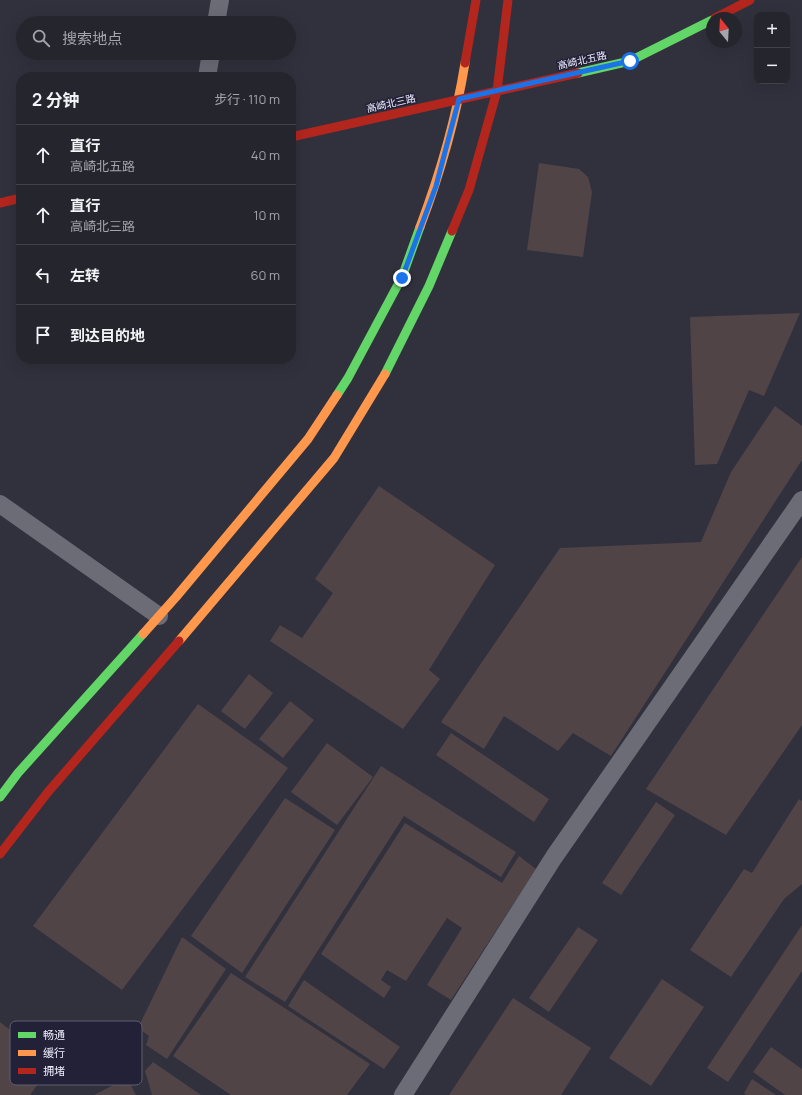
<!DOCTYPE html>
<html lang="zh">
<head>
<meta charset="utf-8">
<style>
	body { margin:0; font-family:Manrope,"Noto Sans SC",sans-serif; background:#2d2d36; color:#f1f3f6 }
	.controls { position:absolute; right:12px; top:12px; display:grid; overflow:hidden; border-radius:8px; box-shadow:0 4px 16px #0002 }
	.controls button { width:36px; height:36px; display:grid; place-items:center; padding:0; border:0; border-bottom:1px solid #42424a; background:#25252e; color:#f1f3f6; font:20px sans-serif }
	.compass { position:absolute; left:706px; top:12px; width:36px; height:36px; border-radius:50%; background:#25252e; box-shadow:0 4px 16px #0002; rotate:342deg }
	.stop { position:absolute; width:12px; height:12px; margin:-9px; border:3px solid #1a73e8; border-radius:50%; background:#fff }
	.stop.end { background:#1a73e8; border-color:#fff; box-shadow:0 1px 4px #0008 }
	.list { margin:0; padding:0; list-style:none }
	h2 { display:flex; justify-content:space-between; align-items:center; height:52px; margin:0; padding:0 16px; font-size:17px }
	h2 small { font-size:13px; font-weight:400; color:#a3a5aa }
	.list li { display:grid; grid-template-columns:26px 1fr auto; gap:12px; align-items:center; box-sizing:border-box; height:60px; padding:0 16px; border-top:1px solid #42424a }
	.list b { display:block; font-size:15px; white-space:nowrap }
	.list p { margin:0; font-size:13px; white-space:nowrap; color:#a3a5aa }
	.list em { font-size:13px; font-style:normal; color:#a3a5aa }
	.icon { flex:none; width:22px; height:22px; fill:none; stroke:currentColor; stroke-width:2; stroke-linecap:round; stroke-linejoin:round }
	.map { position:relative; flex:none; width:802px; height:1095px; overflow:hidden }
	.search { position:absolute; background:#25252e; box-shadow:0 4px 16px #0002; left:16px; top:16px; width:280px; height:44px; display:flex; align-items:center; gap:10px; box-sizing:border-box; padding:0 14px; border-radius:22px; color:#a3a5aa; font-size:15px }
	.panel { position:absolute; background:#25252e; box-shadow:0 4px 16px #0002; left:16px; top:72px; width:280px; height:292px; border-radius:16px }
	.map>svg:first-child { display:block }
	.building { fill:#504447 }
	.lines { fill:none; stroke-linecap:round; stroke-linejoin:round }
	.street { stroke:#6c6c77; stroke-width:18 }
	.fast { stroke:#63d668; stroke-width:9 }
	.slow { stroke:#ff974d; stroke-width:9 }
	.jam { stroke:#b3261e; stroke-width:9 }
	.route { stroke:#1a73e8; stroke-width:5 }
	.labels { text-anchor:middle; stroke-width:3; stroke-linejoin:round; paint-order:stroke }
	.street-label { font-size:10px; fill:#eeeefe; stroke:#222138 }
	.key { fill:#222138; stroke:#5f5e73; stroke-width:1 }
	.key-label { font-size:11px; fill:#eeeefe }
</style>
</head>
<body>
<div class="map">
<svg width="802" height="1095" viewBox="0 0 802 1095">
	<rect width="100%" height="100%" fill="#31313d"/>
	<!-- building -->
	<path class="building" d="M539,163L579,169L588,177L592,192L583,257L527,250Z
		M800,313L764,396L749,390L717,464L695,465L690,317Z
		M775,406L802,426V460L611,756L573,733L558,751L504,716L484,749L441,722L560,548L701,542L731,472Z
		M379,486L495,565L429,670L440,679L403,729L270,641L280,625L302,638L333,593L315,579Z
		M802,557V725L726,835L646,789Z
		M249,674L273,693L245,729L221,711Z
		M290,701L314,720L283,758L259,739Z
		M198,704L288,768L122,990L33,926Z
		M451,733L549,799L534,822L436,755Z
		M327,743L373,777L337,825L291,792Z
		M381,766L516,852L501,877L404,816L285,1002L245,977Z
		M285,798L335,830L242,973L191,936Z
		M799,799L802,801V884L784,899L731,977L690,950L744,869L752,873Z
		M656,802L675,815L621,895L602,883Z
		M405,823L502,883L519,856L536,869L451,1000L427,985L462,928L447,918L406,981L387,970L381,980L391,987L384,998L321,954Z
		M802,925V971L728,1082L707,1068Z
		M578,927L598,940L549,1012L529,998Z
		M182,937L226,969L167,1059L146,1045L149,1036L138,1028Z
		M231,973L370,1064L347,1095H231L173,1056Z
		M662,979L704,1007L651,1086L609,1058Z
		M304,980L400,1047L384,1069L288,1006Z
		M513,998L591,1048L561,1095H449Z
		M0,1022L53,1064L30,1095H0Z
		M771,1047L802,1069V1095H785L753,1072Z
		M153,1062L201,1095H152L145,1071Z
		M127,1078L136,1095H94Z
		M752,1079L776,1095H746L744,1093Z"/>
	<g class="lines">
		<!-- street -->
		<path class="street" d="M216,23L220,0
			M207,77L211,53
			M0,504L159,616
			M403,1095L554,857L802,500"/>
		<!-- fast -->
		<path class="fast" d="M578,73L630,61L712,20
			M385,374L429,286L452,231
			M337,395L348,378L402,277L420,227
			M0,797L18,773L143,634"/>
		<!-- slow -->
		<path class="slow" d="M420,227C440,174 456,119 465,63
			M143,634L176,597L308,439L337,395
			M179,641L334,458L385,374"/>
		<!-- jam -->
		<path class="jam" d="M715,18L750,0
			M465,63L476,0
			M291,137L578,73
			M0,203L21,198
			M452,231L469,190L497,91L508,0
			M0,854L48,792L179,641"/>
	</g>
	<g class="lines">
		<!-- route -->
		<path class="route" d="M402,278L436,186L459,99L630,61"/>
	</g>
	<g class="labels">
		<!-- street labels -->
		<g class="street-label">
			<text transform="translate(582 60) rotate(-13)" y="4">高崎北五路</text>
			<text transform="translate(391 103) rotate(-13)" y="4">高崎北三路</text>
		</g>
	</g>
	<!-- legend -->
	<rect x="10" y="1021" width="132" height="64" rx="6" class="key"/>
	<rect x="18" y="1032" width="18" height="6" fill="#63d668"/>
	<rect x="18" y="1050" width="18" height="6" fill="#ff974d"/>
	<rect x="18" y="1068" width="18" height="6" fill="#b3261e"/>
	<g class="key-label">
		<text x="43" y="1039">畅通</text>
		<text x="43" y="1057">缓行</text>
		<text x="43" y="1075">拥堵</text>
	</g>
</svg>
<div class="controls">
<button>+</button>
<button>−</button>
</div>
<svg class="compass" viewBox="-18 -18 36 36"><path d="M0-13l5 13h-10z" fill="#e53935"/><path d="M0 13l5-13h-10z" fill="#a3a5aa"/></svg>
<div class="stop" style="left:630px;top:61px"></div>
<div class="stop end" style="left:402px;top:278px"></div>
<div class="search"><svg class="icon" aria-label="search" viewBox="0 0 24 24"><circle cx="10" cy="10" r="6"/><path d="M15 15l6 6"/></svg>搜索地点</div>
<section class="panel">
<h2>2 分钟<small>步行 · 110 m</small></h2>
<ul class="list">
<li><svg class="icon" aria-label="ahead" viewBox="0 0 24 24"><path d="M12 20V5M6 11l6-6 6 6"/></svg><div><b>直行</b><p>高崎北五路</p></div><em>40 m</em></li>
<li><svg class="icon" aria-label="ahead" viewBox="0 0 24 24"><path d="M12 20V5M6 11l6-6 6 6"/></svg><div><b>直行</b><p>高崎北三路</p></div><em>10 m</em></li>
<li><svg class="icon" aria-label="left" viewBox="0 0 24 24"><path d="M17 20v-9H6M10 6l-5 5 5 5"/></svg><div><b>左转</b></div><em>60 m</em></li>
<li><svg class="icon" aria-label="arrive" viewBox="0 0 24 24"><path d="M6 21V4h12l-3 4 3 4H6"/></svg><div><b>到达目的地</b></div></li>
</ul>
</section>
</div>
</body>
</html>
